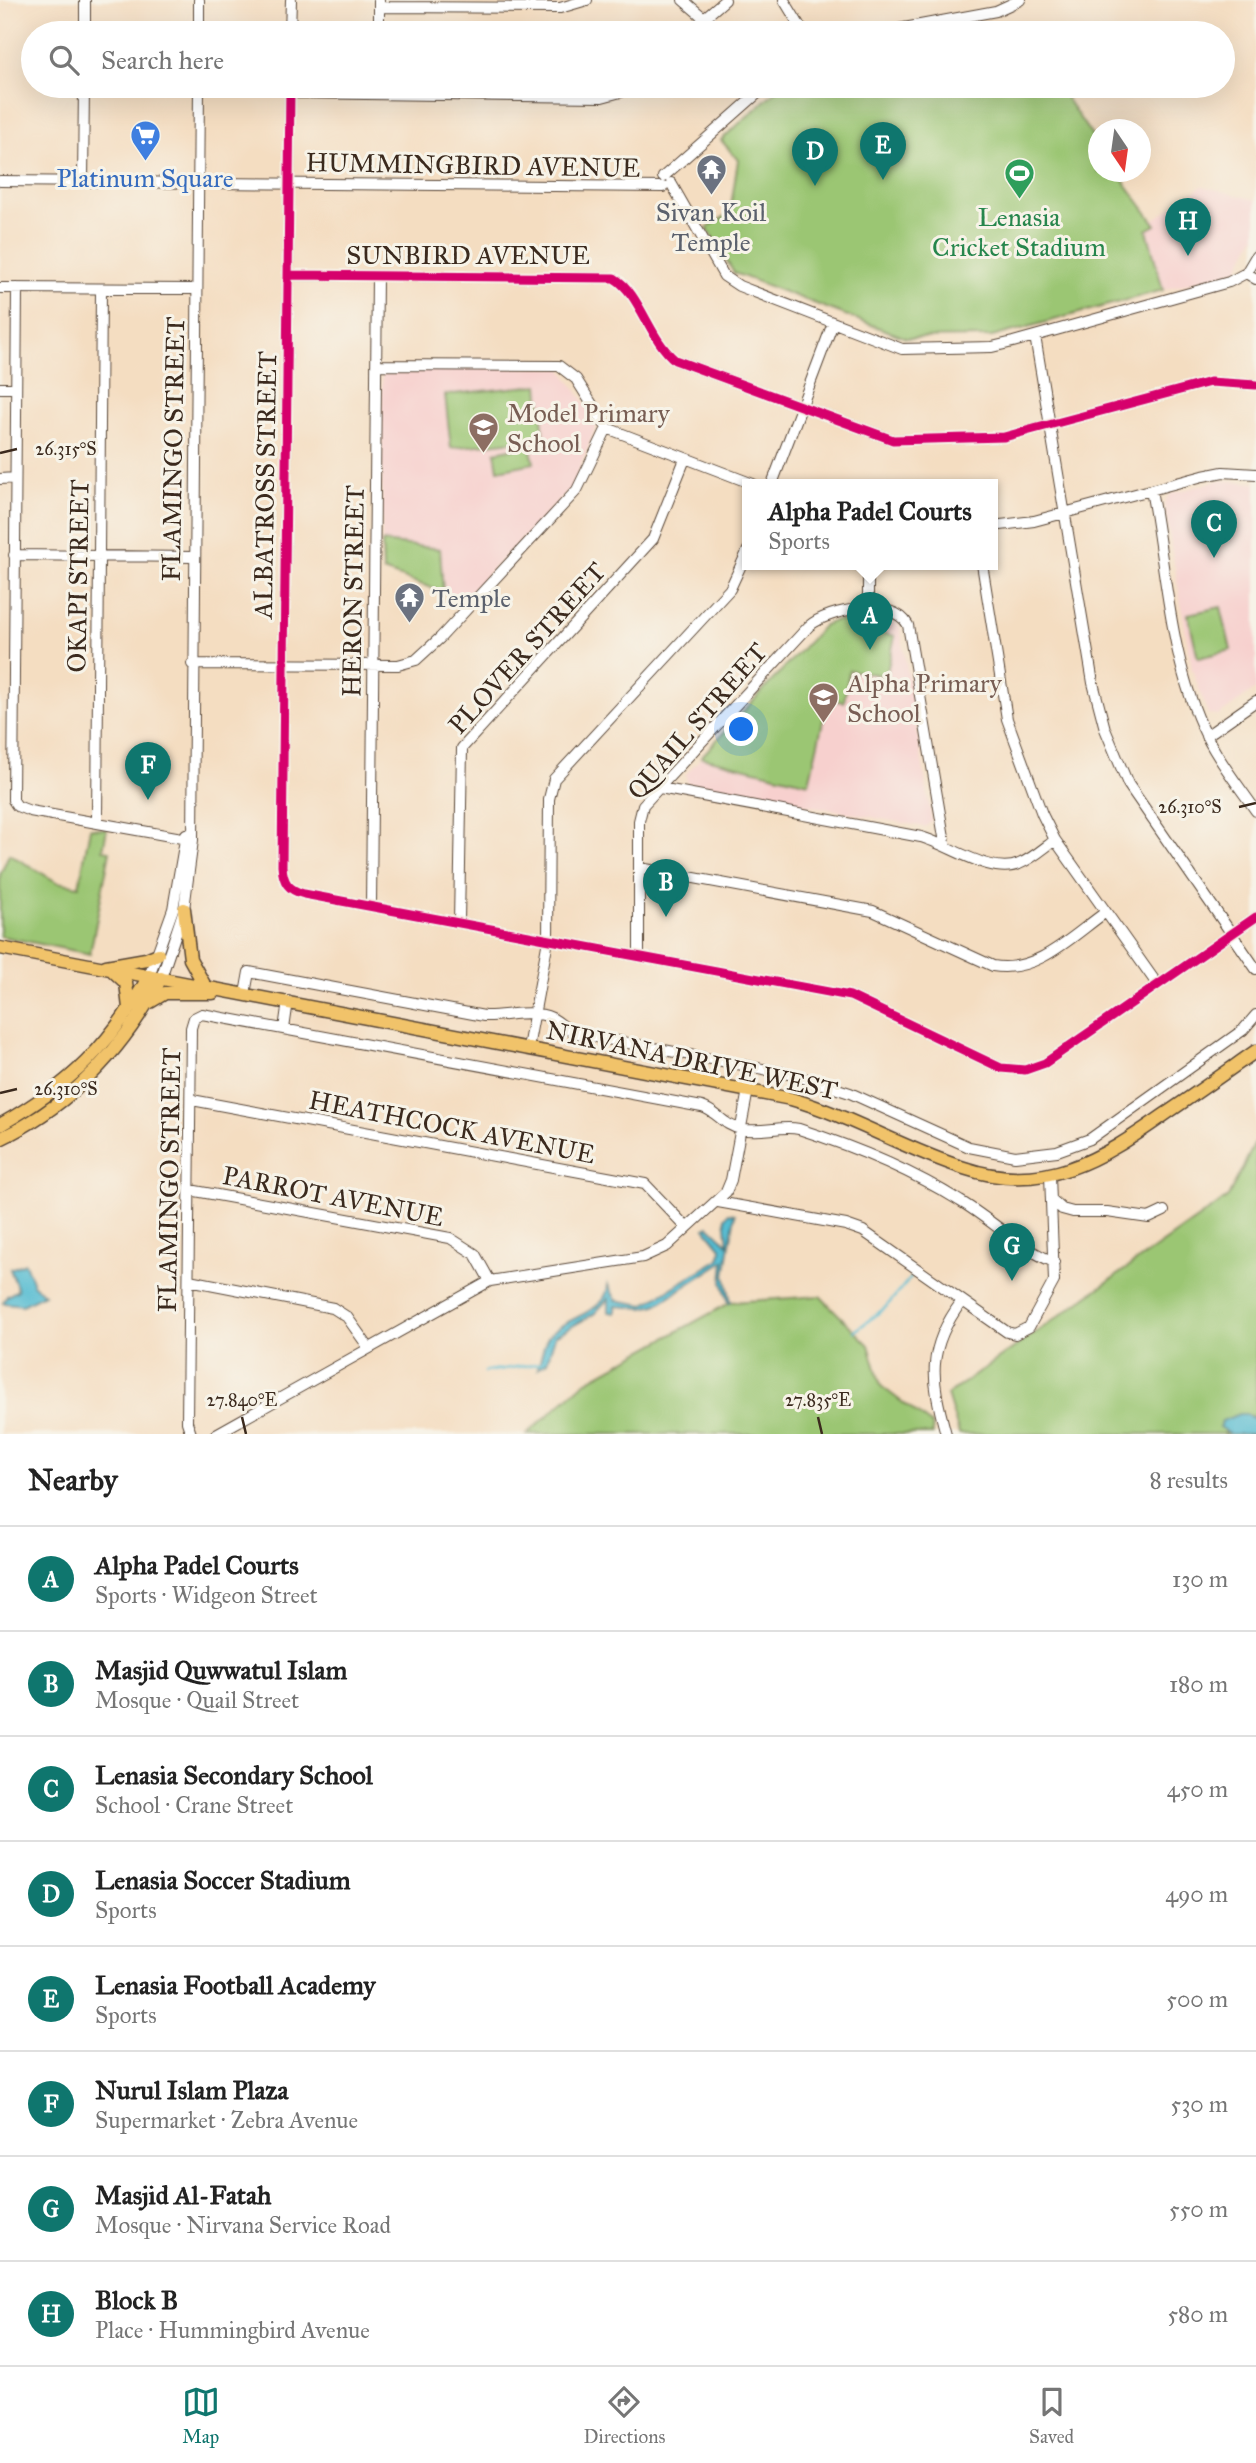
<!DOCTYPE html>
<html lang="en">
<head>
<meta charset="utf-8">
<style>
	body { margin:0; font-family:"IM FELL Great Primer",serif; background:#f6f6f6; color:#222 }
	.compass { position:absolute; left:1088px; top:119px; width:63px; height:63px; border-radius:50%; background:#fff; box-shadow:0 7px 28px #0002; rotate:167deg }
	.you { position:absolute; left:742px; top:730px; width:24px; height:24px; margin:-18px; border:5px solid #fff; border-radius:50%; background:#1a73e8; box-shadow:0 0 0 10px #1a73e833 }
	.badge { display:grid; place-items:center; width:46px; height:46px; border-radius:50%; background:#0f766e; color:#fff; font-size:23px; font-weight:700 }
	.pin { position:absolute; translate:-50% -58px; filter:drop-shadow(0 2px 4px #0008) }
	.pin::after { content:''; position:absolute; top:37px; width:24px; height:21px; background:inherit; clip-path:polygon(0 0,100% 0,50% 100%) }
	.popup { position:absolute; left:742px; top:479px; width:256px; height:91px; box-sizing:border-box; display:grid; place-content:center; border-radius:0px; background:#fff; filter:drop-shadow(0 2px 5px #0005); font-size:23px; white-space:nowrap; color:#767676 }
	.popup b { font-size:26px; color:#222 }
	.popup::after { content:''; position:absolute; left:50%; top:100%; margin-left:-14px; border:14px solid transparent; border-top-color:#fff }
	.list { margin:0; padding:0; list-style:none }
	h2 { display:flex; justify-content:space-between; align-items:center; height:91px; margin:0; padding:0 28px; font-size:30px }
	h2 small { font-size:23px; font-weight:400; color:#767676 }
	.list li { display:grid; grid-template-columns:46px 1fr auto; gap:21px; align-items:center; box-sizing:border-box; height:105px; padding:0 28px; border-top:2px solid #e0e0e0 }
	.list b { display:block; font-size:26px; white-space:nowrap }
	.list p { margin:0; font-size:23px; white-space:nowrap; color:#767676 }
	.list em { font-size:23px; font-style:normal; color:#767676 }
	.icon { flex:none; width:38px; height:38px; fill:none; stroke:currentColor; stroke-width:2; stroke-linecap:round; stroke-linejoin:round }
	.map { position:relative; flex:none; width:1256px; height:1434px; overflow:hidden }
	.search { position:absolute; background:#fff; box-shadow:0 7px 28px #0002; left:21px; right:21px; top:21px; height:77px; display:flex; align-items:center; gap:18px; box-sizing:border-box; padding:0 24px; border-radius:38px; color:#767676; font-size:26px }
	.sheet { height:931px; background:#fff }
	nav { display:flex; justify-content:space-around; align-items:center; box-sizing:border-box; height:98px; border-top:2px solid #e0e0e0; background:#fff; font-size:19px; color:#767676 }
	nav a { display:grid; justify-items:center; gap:4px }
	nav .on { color:#0f766e }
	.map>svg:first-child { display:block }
	.built { fill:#f7d0ce }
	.green { fill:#9bc673; stroke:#6b7848; stroke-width:2 }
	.water { fill:#54bcd2; stroke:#487378; stroke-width:2 }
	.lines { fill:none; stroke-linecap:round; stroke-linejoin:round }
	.stream { stroke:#54bcd2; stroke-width:2.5 }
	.minor-casing { stroke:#574536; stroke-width:12 }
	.major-casing { stroke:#574536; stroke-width:15 }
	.minor { stroke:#fff; stroke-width:10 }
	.major { stroke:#f1c36a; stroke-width:12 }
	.cycleway-casing { stroke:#f7f3e8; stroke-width:13 }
	.cycleway { stroke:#d6006c; stroke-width:9 }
	.ticks { fill:none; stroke:#3b2a1e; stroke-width:2.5 }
	.labels { text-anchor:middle; stroke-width:6; stroke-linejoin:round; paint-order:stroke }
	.street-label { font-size:26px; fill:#3b2a1e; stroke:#f7f3e8 }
	.shop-label { font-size:26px; fill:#366cbe; stroke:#f7f3e8 }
	.worship-label { font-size:26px; fill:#5b616d; stroke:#f7f3e8 }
	.leisure-label { font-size:26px; fill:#27864d; stroke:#f7f3e8 }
	.education-label { font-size:26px; fill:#785e54; stroke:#f7f3e8; text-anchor:start }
	.ticks-label { font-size:18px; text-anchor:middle; fill:#3b2a1e; stroke:#f7f3e8; stroke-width:6; stroke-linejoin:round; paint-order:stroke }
</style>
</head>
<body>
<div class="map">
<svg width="1256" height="1434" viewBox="0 0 1256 1434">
	<rect width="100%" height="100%" fill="#f7f3e8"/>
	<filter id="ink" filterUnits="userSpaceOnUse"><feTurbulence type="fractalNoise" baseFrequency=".0143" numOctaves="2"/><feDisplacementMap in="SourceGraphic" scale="14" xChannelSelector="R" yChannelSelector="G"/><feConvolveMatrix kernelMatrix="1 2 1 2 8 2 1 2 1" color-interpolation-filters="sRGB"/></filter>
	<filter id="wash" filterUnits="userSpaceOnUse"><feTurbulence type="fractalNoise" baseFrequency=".00686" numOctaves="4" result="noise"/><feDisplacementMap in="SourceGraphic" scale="28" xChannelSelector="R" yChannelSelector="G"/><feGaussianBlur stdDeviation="1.57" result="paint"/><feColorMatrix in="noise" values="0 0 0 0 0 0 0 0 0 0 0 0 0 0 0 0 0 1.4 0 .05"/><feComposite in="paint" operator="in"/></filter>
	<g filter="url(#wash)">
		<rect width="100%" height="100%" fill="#f4ddc1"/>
		<!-- built -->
		<path class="built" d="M1202,186L1256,200V235L1237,270L1163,290L1147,230L1155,225L1153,220Z
			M382,368H561L598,422L572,488L463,599L443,592L440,549L382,542Z
			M1220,480L1256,483V689L1218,716L1208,714L1192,669L1164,503L1170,494Z
			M892,619L900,626L932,821L925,827L687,783L686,774L824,625L835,621Z"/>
		<!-- green -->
		<path class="green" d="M781,86H1058L1098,145V172H1117L1156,225L1147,230L1163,290L992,337L906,338L734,273L707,228L730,213L738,160L721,140Z
			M539,385L544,438L451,448L445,395Z
			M530,445L534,463L498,470L495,452Z
			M382,542L440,549L443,592L383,571Z
			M1221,607L1231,650L1198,658L1188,614Z
			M865,620V629L895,636L886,676L849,670L844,702L828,699L809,783L701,757L824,625L835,621Z
			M90,828L107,829L103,850L110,851L90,954L0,936V875L9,854L57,882L79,886Z
			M1256,1141V1420L1252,1416L1222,1421L1224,1432L1230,1434H959L947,1395L1228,1197Z
			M820,1296L869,1345L881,1386L932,1425L933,1434H527L585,1382L731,1302Z"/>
		<!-- water -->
		<path class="water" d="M729,1213L735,1214L725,1275L731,1302L729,1303L722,1282L724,1261L656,1305L644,1308L616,1306V1313L609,1312V1298L594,1314L555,1336L547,1362L538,1368C541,1359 543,1345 548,1337C564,1316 607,1314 608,1285L616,1300L644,1305L719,1259L722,1249L705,1228L709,1226L728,1244L725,1217Z
			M25,1263L33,1284L44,1294L23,1305L3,1303L7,1296L18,1290L10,1269Z
			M1239,1414H1246L1256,1420V1434H1230L1219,1427L1222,1421Z"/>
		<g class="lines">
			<!-- stream -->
			<path class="stream" d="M855,1331L886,1307L911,1277
				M485,1372L542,1363"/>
		</g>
	</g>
	<g filter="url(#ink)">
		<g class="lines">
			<defs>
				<path id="minor" d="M379,0V33
					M683,0L704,18
					M784,0L804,33
					M379,7L560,8L587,0
					M85,33V0
					M199,33V0
					M290,33L291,0
					M687,33L725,0
					M877,33L996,11L1020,0
					M290,86L282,866C283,882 288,890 304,894L850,996L1001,1068L1025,1070L1045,1063L1256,917
					M290,93L602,97L621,92L630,86
					M663,177L766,86
					M0,181L663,187
					M83,182L84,86
					M671,183L724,276L739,286L902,349L992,347L1013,342L1229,282L1246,273L1256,256
					M1246,273L1256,279
					M288,275L614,278C640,293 649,339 675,360L893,440L1004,437L1210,382L1256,385
					M0,288L195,289
					M17,288L13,800L17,806L30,811L193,840
					M1035,336L1093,683L1105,729L1128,784L1256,969
					M377,365L559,366L576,379L607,428L753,484
					M0,388H16
					M0,479L15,478
					M772,484L833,323
					M1151,490C1166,568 1170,663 1206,735C1219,762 1239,786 1256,811
					M992,526L1034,521L1203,476L1223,472L1256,474
					M14,555L193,557
					M982,564L1007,719L1042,814L1055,840L1157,984
					M868,609V564
					M192,664L398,665L416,660L440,638L577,490L607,428
					M1206,736L1256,701
					M660,788L921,837C950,845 991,876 1019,864C1032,859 1044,848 1055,840
					M97,822L101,289
					M640,868L873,911L993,966C1037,974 1073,935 1106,912
					M371,907L377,276
					M459,923L462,748L653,539L685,459
					M639,957V821L643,805L809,626C829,609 893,597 908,625L945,843
					M149,976L173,909L186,834
					M161,978L184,909L193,840L199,86
					M245,994L249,972L484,1016C506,1017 530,1008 552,1018C561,1023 566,1030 576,1033L794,1075L850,1093L969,1147L1015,1156L1057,1151L1090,1139L1243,1030L1256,1015
					M284,1029L288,1001
					M528,1048L548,940L549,799L554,779L730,589L748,550
					M192,1100L645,1184L687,1228
					M190,1190L450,1238L475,1254L490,1281
					M1052,1200L1062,1209L1073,1212H1107L1149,1218L1164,1211
					M718,1202L846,1225L863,1231L1007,1332L1015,1334L1029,1327L1054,1281L1050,1175
					M189,1280L333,1308L347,1317L369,1348
					M191,1434L187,1422L191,1028L194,1018L202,1014L702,1107C718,1112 722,1125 741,1129C761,1134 779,1125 799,1129C855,1147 909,1169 960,1201C992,1220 1019,1248 1054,1262
					M216,1434L490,1281L643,1257L667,1246L726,1192L731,1180L748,1090
					M946,1434C931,1379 926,1349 962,1301"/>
				<path id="major" d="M184,909L190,959L205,986
					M0,948L791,1099C851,1116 904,1149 964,1168C1044,1195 1100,1160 1164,1115C1195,1094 1226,1072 1256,1051
					M106,966L146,959L158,954
					M112,970L126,983L129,1008
					M150,1002L165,993H213
					M0,1125C70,1085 110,1046 149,976
					M0,1139C73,1104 124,1049 161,978"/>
			</defs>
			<!-- minor casing -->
			<use href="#minor" class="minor-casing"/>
			<!-- major casing -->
			<use href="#major" class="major-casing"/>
			<!-- minor -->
			<use href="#minor" class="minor"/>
			<!-- major -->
			<use href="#major" class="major"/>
			<defs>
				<path id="cycleway" d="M290,86L282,866C283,882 288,890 304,894L850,996L1001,1068L1025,1070L1045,1063L1256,917
					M288,275L614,278C640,293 649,339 675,360L893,440L1004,437L1210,382L1256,385"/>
			</defs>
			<!-- cycleway casing -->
			<use href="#cycleway" class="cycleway-casing"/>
			<!-- cycleway -->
			<use href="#cycleway" class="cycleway"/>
		</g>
	</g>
	<!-- ticks -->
	<path class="ticks" d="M0,453L17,449M1239,807L1256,803M0,1093L17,1089M242,1417L246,1434M818,1417L822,1434"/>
	<!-- icons -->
	<defs>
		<symbol id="supermarket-pin" viewBox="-11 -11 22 30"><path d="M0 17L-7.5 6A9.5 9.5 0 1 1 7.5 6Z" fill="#3f7fe0" stroke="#f7f3e8"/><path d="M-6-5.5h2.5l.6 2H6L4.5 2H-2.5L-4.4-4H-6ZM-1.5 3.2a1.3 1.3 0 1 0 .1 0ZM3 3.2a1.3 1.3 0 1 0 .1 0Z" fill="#fff"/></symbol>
		<symbol id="temple-pin" viewBox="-11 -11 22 30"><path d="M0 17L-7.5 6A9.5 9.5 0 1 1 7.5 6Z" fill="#6b7280" stroke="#f7f3e8"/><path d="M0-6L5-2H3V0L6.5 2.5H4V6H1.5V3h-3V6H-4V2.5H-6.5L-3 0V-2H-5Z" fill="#fff"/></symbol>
		<symbol id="stadium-pin" viewBox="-11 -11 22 30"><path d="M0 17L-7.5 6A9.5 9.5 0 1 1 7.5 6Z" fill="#2e9e5b" stroke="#f7f3e8"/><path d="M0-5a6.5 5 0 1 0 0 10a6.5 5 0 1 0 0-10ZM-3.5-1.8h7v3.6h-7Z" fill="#fff"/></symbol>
		<symbol id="school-pin" viewBox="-11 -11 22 30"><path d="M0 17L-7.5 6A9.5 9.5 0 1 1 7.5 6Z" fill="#8d6e63" stroke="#f7f3e8"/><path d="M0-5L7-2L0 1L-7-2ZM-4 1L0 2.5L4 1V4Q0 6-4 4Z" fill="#fff"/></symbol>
	</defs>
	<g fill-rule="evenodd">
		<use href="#supermarket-pin" x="128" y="118" width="35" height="47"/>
		<use href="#temple-pin" x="694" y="152" width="35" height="47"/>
		<use href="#stadium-pin" x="1002" y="156" width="35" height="47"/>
		<use href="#school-pin" x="466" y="410" width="35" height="47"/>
		<use href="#temple-pin" x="392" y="580" width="35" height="47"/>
		<use href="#school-pin" x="806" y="680" width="35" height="47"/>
	</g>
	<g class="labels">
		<!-- street labels -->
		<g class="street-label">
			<text transform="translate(473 165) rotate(1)" y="9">HUMMINGBIRD AVENUE</text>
			<text x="468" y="264">SUNBIRD AVENUE</text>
			<text transform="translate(173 449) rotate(-89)" y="9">FLAMINGO STREET</text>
			<text transform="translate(265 485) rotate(-89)" y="9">ALBATROSS STREET</text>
			<text transform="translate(78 576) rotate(-89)" y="9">OKAPI STREET</text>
			<text transform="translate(353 591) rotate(-89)" y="9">HERON STREET</text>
			<text transform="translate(527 648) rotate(-48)" y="9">PLOVER STREET</text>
			<text transform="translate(697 721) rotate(-49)" y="9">QUAIL STREET</text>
			<text transform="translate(692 1060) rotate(12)" y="9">NIRVANA DRIVE WEST</text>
			<text transform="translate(452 1127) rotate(11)" y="9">HEATHCOCK AVENUE</text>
			<text transform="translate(169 1180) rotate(-89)" y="9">FLAMINGO STREET</text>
			<text transform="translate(333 1196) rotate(11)" y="9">PARROT AVENUE</text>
		</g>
		<!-- shop labels -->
		<g class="shop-label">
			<text x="145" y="187">Platinum Square</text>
		</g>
		<!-- worship labels -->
		<g class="worship-label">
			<text x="711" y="221">Sivan Koil<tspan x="711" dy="30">Temple</tspan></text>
			<text x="432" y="607" text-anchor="start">Temple</text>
		</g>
		<!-- leisure labels -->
		<g class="leisure-label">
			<text x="1019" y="226">Lenasia<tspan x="1019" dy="30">Cricket Stadium</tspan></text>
		</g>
		<!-- education labels -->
		<g class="education-label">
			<text x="507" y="422">Model Primary<tspan x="507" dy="30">School</tspan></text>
			<text x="847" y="692">Alpha Primary<tspan x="847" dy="30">School</tspan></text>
		</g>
	</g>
	<g class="ticks-label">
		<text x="66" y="455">26.315°S</text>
		<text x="1190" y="813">26.310°S</text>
		<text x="66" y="1095">26.310°S</text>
		<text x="242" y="1406">27.840°E</text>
		<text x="818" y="1406">27.835°E</text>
	</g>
</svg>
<svg class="compass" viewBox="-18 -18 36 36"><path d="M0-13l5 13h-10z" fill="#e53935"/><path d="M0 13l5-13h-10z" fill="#767676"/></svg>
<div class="you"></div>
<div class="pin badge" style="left:870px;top:650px">A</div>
<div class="popup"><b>Alpha Padel Courts</b>Sports</div>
<div class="pin badge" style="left:666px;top:917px">B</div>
<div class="pin badge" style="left:1214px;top:558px">C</div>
<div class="pin badge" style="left:815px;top:186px">D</div>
<div class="pin badge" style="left:883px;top:180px">E</div>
<div class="pin badge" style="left:148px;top:800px">F</div>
<div class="pin badge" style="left:1012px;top:1281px">G</div>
<div class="pin badge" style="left:1188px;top:256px">H</div>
<div class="search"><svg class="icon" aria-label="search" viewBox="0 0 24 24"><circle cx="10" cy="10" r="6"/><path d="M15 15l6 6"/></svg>Search here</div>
</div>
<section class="sheet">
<h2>Nearby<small>8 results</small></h2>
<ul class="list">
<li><span class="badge">A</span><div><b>Alpha Padel Courts</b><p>Sports · Widgeon Street</p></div><em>130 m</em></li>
<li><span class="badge">B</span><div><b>Masjid Quwwatul Islam</b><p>Mosque · Quail Street</p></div><em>180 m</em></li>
<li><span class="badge">C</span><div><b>Lenasia Secondary School</b><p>School · Crane Street</p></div><em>450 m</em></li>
<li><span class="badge">D</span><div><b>Lenasia Soccer Stadium</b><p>Sports</p></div><em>490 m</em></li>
<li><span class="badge">E</span><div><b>Lenasia Football Academy</b><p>Sports</p></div><em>500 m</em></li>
<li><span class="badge">F</span><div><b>Nurul Islam Plaza</b><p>Supermarket · Zebra Avenue</p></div><em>530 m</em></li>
<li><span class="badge">G</span><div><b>Masjid Al-Fatah</b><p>Mosque · Nirvana Service Road</p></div><em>550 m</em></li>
<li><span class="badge">H</span><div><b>Block B</b><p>Place · Hummingbird Avenue</p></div><em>580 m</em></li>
</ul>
</section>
<nav>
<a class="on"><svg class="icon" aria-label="map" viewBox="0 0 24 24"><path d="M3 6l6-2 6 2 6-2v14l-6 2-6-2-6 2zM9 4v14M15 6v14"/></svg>Map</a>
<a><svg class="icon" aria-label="directions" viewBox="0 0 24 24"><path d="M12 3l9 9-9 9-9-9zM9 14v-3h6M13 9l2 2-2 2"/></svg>Directions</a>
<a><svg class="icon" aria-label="saved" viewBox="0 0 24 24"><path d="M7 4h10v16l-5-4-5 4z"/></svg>Saved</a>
</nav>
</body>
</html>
